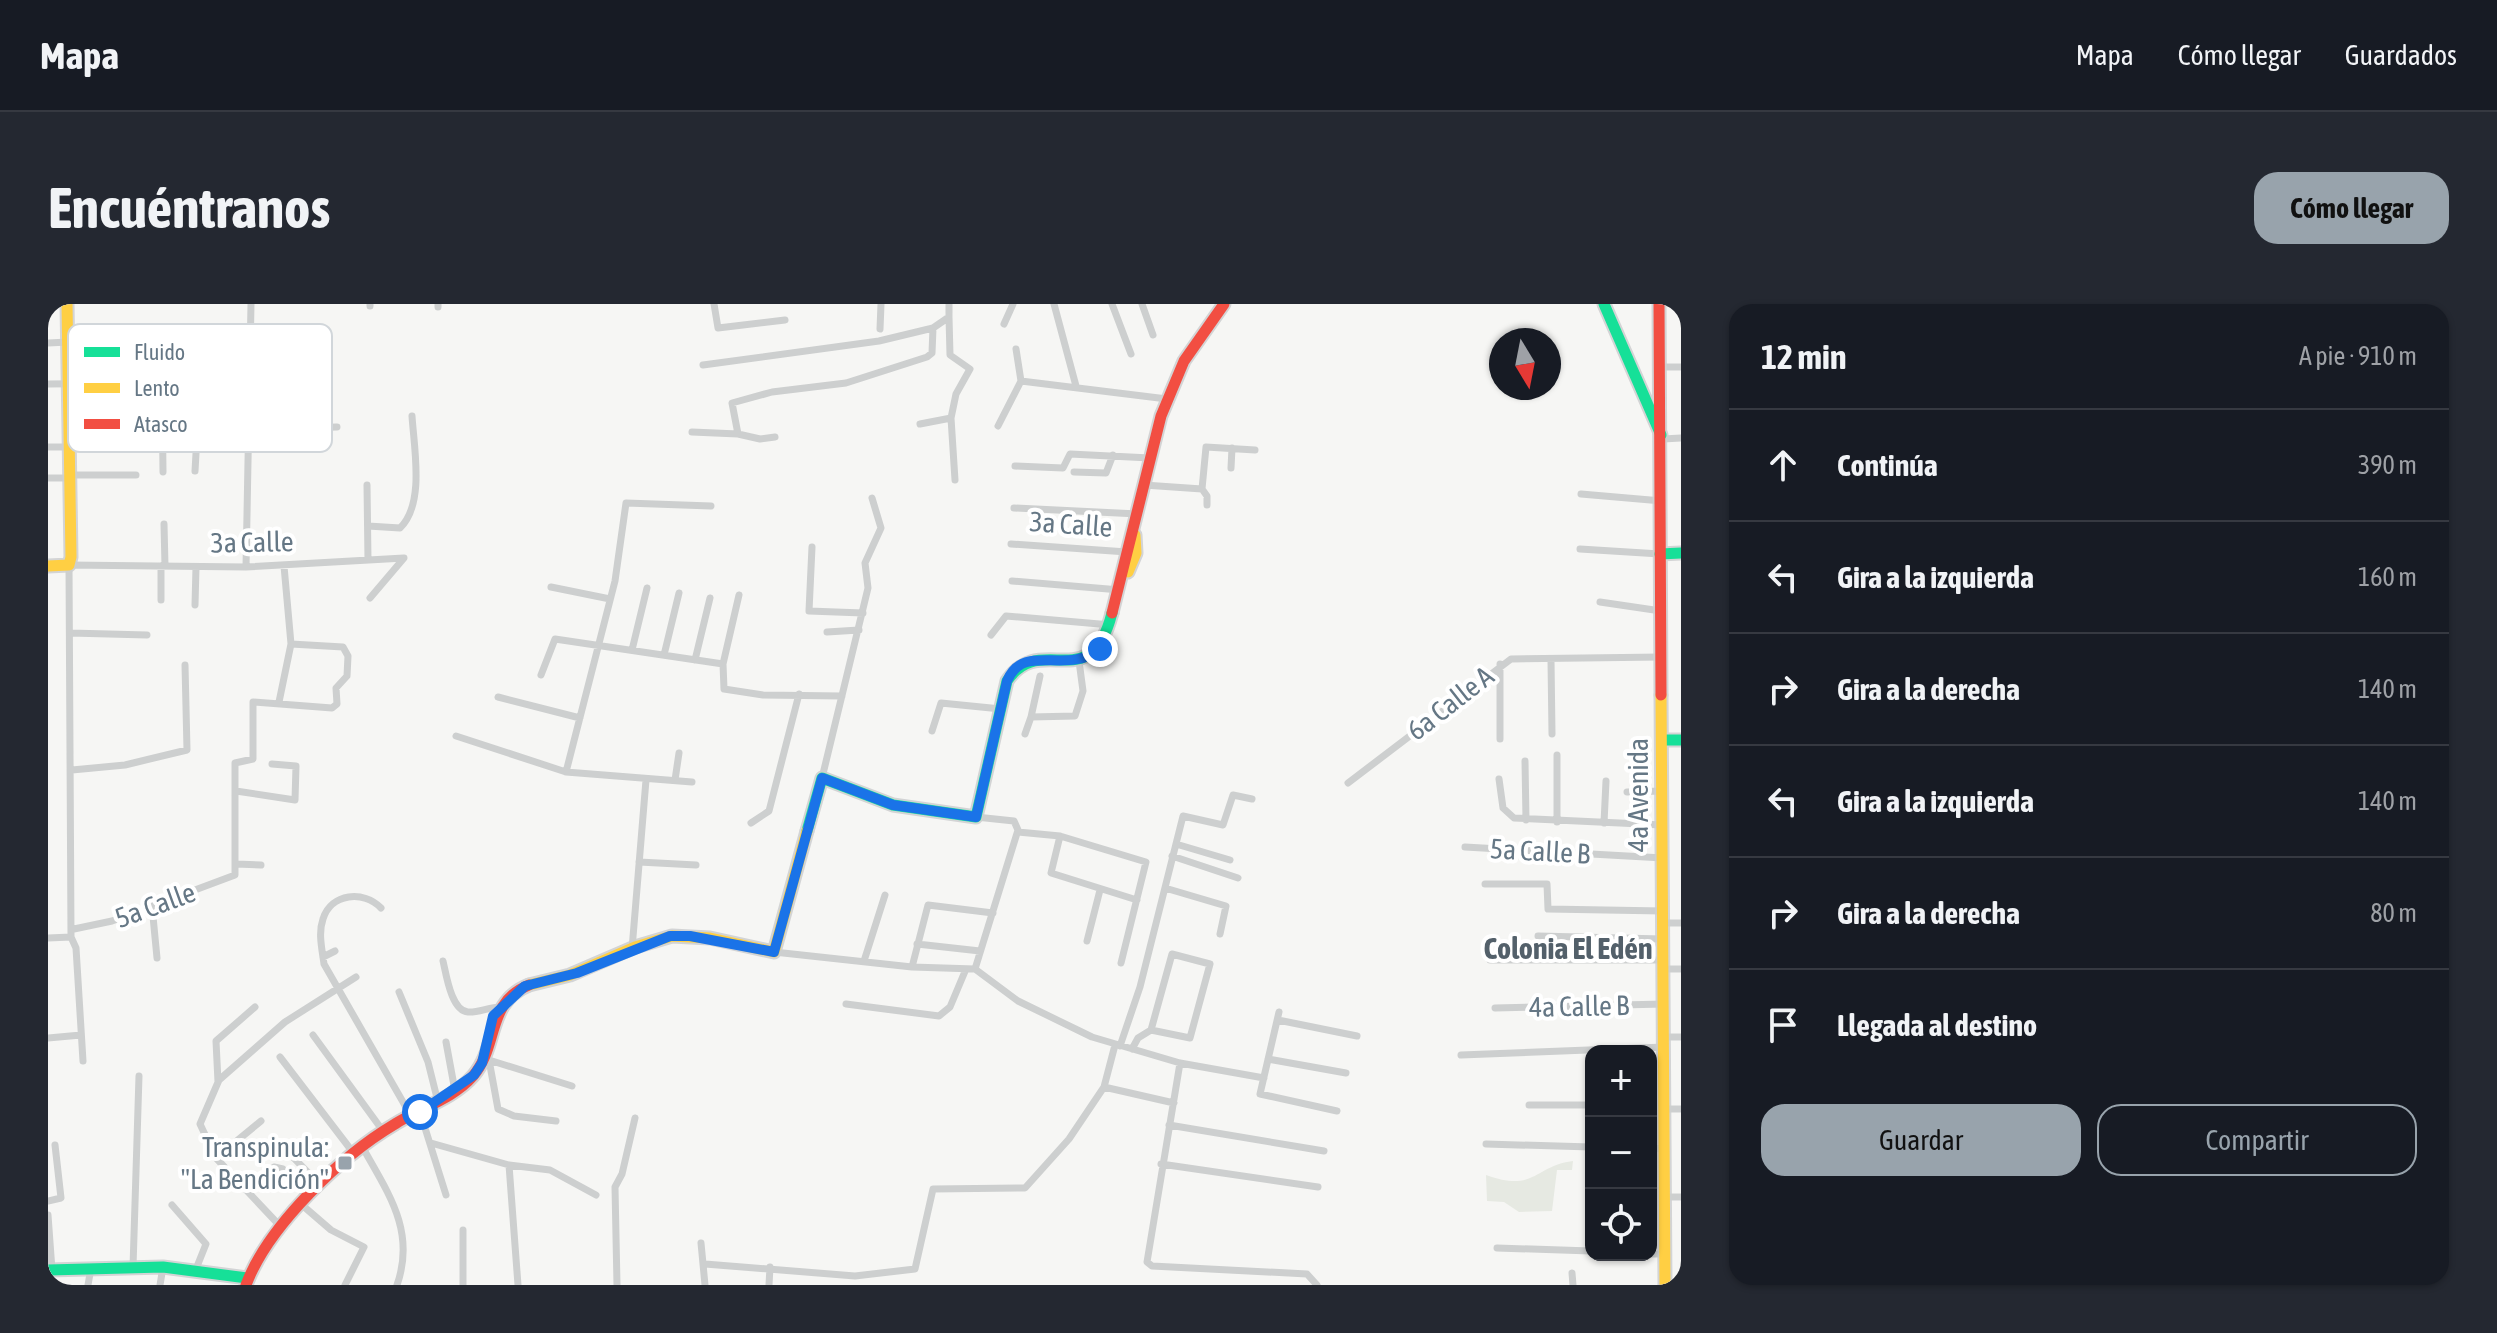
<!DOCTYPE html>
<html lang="es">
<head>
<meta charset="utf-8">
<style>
	body { margin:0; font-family:"Asap Condensed",sans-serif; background:#242831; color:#f1f3f6 }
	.controls { position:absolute; right:24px; bottom:24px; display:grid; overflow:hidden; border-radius:16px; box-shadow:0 2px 6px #0004 }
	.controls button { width:72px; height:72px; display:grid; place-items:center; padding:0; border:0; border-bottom:2px solid #363941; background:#171b24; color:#f1f3f6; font:40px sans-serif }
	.compass { position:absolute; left:1441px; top:24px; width:72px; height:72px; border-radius:50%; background:#171b24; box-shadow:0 2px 6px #0004; rotate:170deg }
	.stop { position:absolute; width:24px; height:24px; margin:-18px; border:6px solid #1a73e8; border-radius:50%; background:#fff }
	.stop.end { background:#1a73e8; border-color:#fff; box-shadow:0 2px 8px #0008 }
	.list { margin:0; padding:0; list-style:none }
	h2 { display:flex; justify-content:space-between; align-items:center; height:104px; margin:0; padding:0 32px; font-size:34px }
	h2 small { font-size:26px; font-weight:400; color:#9ea1a6 }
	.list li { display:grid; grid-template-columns:52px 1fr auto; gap:24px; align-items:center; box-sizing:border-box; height:112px; padding:0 32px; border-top:2px solid #363941 }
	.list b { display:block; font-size:30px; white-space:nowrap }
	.list em { font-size:26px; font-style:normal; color:#9ea1a6 }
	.actions { display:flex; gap:16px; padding:24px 32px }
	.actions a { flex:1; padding:18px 0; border:2px solid #98a3ac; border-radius:24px; text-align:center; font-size:28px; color:#98a3ac }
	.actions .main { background:#98a3ac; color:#111 }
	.icon { flex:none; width:44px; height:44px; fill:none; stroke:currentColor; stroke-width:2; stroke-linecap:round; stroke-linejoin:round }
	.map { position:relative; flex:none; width:1633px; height:981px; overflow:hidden; border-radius:24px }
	header { display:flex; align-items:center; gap:48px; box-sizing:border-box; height:112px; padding:0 40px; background:#171b24; border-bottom:2px solid #363941 }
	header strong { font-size:38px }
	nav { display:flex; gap:44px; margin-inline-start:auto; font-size:28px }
	.intro { display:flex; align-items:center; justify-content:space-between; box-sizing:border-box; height:192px; padding:0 48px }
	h1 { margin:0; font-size:56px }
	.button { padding:20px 36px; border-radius:24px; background:#98a3ac; color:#111; font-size:28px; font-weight:700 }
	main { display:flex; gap:48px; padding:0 48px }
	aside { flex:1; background:#171b24; border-radius:24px; box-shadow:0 2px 6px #0004 }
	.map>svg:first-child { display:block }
	.green { fill:#e6e9e2 }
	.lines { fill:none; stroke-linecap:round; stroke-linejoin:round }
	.fast-casing { stroke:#d3d4d5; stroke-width:15 }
	.slow-casing { stroke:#d3d4d5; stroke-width:15 }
	.jam-casing { stroke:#d3d4d5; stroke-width:15 }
	.street { stroke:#cdcfcf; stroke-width:7 }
	.fast { stroke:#16e098; stroke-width:11 }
	.slow { stroke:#ffcf43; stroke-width:11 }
	.jam { stroke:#f24e42; stroke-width:11 }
	.route { stroke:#1a73e8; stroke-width:10 }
	.poi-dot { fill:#98a3ac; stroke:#fff; stroke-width:3 }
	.labels { text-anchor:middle; stroke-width:8; stroke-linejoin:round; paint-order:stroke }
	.street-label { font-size:28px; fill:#657785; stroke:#fff }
	.poi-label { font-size:28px; fill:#657785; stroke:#fff; text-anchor:end }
	.neighbourhood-label { font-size:30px; font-weight:bold; fill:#53606a; stroke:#fff }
	.key { fill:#fff; stroke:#d1d6da; stroke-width:2 }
	.key-label { font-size:22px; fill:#657785 }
</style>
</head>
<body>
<header>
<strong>Mapa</strong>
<nav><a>Mapa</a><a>Cómo llegar</a><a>Guardados</a></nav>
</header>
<div class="intro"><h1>Encuéntranos</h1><a class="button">Cómo llegar</a></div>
<main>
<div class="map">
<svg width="1633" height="981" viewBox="0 0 1633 981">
	<rect width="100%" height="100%" fill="#f6f6f4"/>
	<!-- green -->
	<path class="green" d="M1525,857L1524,866H1509L1504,907L1471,908L1456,898L1439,897L1438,871C1487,889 1486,862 1525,857Z"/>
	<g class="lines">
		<defs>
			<path id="fast" d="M1556,0L1613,131
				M1612,250L1633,249
				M1614,436H1633
				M759,527L774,474L845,501L928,513L959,377C993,326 1042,395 1064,309
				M0,966L115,963L199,974"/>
			<path id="slow" d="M0,262L21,261L23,253L19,0
				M1080,268L1088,249L1087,231
				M1613,391L1617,981
				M481,681L522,671L587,643L624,632L662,634L726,648L759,527"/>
			<path id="jam" d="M1611,0L1613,391
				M1064,309L1113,112L1136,57L1176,0
				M198,981C220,922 293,852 347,820C372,804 405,795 425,772C451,742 438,698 481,681"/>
		</defs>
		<!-- fast casing -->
		<use href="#fast" class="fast-casing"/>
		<!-- slow casing -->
		<use href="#slow" class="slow-casing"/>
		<!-- jam casing -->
		<use href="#jam" class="jam-casing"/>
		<!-- street -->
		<path class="street" d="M322,0V2
			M390,0V3
			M666,0L670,24L737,16
			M1006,0L1028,82
			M1064,0L1083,50
			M1094,0L1105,31
			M901,13L902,51L922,65L908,90L903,114L907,176
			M956,20L965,0
			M832,25L833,0
			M0,39L20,38
			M968,45L973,77
			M655,61L831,37L885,24L901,13V0
			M1612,63H1633
			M114,79L115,168
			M0,80L203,78
			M872,120L903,114
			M950,122L973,77L1119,95
			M21,125L100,124
			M202,125L289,123
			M644,128L690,130L684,99L724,88L798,79L879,53L884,49L885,24
			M690,130L712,135L727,133
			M1615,135L1633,134
			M0,143H22
			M967,162L1015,164L1022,150L1102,154
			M1183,164L1184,144
			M147,167L152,79
			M1026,168L1058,169L1065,151
			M22,171H88
			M0,174H22
			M319,181L320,256
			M1096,181L1154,185L1158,143L1207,146
			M1154,185L1159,192V201
			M1533,190L1614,197
			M966,204L1090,210
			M116,220L117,262
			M320,222L352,224C377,200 366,144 364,112
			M963,240L1079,248
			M764,243L761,307L815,309
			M1532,245L1612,250
			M113,262V296
			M198,263L203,0
			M964,277L1072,286
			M503,283L562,295
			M691,291L675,360L676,385L715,391L794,392
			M1552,298L1613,307
			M147,301L148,263
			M779,328L811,326
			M22,329L99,331
			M943,331L958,312L1063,321
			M584,346L599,284
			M616,351L631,289
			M647,356L662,294
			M1503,356L1504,430
			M1452,360V435
			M493,371L507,335L675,360
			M992,372L983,413L1027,412L1035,387L1031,357
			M450,393L532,414
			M231,398L243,340L236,262
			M884,427L893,399L953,405
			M977,430L983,413
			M408,432L518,468
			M1509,451V518
			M1477,457L1478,516
			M24,466L77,461L139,446L137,361
			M774,474L820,284L817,259L833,224L824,194
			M1451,475L1455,504L1466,514L1614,521
			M627,476L631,449
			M644,478L518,468L567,277L578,199L663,202
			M1300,479L1463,355L1613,353
			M188,487L247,496L248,462L224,460
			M1579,488L1614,487
			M703,519L721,507L751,390
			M1556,519L1558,477
			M970,528L1012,532L1098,558L1073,659
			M1012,532L1003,569L1089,596
			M1128,540L1182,556
			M1417,543L1615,554
			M1124,552L1190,574
			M591,558L648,561
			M188,560L213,561
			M1437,580H1499L1500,605L1615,607
			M1117,584L1178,602L1172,630
			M104,602L109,654
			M333,604C316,586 283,589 275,615C270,629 274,645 276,660L363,812
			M1615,619H1633
			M26,625L64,617L187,571V459L205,455V398L284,404L289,400L288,384L299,372L300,352L295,343L243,340
			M1490,632L1615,635
			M0,634L23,633
			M1039,637L1052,586
			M869,640L932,647
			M584,645L598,476
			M726,648L864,663L927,665L970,697L1044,733L1132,759L1216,774
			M275,653L287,647
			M1442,656H1615
			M395,657C398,669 403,707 420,708C429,709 442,703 452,703
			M816,657L837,591
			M864,663L880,601L945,609
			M927,665L970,526L966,517L928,513
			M1615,665H1633
			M351,688L380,758L390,798
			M798,700L891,712L902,703L918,665
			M1447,704L1616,700
			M1231,708L1212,790L1289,807
			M1230,716L1309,732
			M265,731L335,827
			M1616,733H1633
			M0,734L33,731
			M398,738L407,787
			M1072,742L1092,683L1135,512L1175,521L1185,491L1204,495
			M1084,745L1090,734L1103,726L1124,650L1162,660L1142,734L1103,726
			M1413,751L1616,743
			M232,753L307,851
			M1220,755L1298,769
			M435,756H441L450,805L466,812L508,817
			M441,756L524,782
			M35,757L28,644L23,633L21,261L198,263L356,254L322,294
			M1132,759L1099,958L1104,962L1259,970L1269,981
			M170,778L168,737L207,703
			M1056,783L1126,799
			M1481,801H1543
			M1616,805H1633
			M372,808L398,891
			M1121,821L1276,847
			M383,839L461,861L502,866L548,891
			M1438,840L1543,843
			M315,844C340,889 368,927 349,981
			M1603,844L1617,845
			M242,850L273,882
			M168,854L213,817
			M1113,860L1270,883
			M461,861L470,981
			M226,863L235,865L261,894
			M1617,893H1633
			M0,897L13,894L7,841
			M124,901L158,940L148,965
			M254,901L283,926L316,943L297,981
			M0,911L4,966
			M233,923L168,854L152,820L171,776L237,718L308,673
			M415,926V981
			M653,939L657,981
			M1449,944L1543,947
			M1603,950H1617
			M657,960L807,972L867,965L885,885L977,884L1021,835L1056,783L1067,741
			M85,963L91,772
			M1524,969L1525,981
			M40,981L43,964
			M112,981L115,963
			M569,981L567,883L574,870L587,814
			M721,981L722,963"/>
		<!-- fast -->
		<use href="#fast" class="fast"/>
		<!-- slow -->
		<use href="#slow" class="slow"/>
		<!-- jam -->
		<use href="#jam" class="jam"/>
	</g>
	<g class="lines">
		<!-- route -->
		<path class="route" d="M372,808L426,771L434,759L445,712L477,682L529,669L622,632H642L726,648L774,474L845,501L928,513L959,377C976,337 1018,372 1052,345"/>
	</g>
	<!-- markers -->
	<rect class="poi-dot" x="289" y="851" width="16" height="16" rx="4"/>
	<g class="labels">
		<!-- street labels -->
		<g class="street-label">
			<text transform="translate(1023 220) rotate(4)" y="10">3a Calle</text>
			<text transform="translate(204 238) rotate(-1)" y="10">3a Calle</text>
			<text transform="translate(1402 399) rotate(-38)" y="10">6a Calle A</text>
			<text transform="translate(1590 491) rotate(-90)" y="10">4a Avenida</text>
			<text transform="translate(1492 547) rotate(3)" y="10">5a Calle B</text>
			<text transform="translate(107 601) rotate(-20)" y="10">5a Calle</text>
			<text transform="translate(1531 702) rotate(-1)" y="10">4a Calle B</text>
		</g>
		<!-- poi labels -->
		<g class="poi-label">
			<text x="281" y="853">Transpinula:<tspan x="281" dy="32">"La Bendición"</tspan></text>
		</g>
		<!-- neighbourhood labels -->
		<g class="neighbourhood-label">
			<text x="1520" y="655">Colonia El Edén</text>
		</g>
	</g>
	<!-- legend -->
	<rect x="20" y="20" width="264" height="128" rx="12" class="key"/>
	<rect x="36" y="43" width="36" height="10" fill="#16e098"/>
	<rect x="36" y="79" width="36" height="10" fill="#ffcf43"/>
	<rect x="36" y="115" width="36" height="10" fill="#f24e42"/>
	<g class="key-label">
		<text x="86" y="56">Fluido</text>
		<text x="86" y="92">Lento</text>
		<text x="86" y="128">Atasco</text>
	</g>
</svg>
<div class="controls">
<button>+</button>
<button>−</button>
<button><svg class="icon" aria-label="locate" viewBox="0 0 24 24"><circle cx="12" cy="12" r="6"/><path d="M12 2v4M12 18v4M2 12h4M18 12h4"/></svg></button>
</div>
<svg class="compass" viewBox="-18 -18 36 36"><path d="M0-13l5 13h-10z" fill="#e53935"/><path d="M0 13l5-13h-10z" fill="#9ea1a6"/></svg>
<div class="stop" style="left:372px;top:808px"></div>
<div class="stop end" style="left:1052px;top:345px"></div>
</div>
<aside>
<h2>12 min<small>A pie · 910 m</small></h2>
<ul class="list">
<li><svg class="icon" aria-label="ahead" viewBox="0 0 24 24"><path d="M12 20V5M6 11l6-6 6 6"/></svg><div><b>Continúa</b></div><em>390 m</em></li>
<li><svg class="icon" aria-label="left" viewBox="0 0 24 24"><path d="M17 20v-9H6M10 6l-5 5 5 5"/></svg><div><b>Gira a la izquierda</b></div><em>160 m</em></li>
<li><svg class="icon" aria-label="right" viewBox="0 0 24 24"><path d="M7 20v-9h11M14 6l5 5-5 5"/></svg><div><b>Gira a la derecha</b></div><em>140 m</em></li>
<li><svg class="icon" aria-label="left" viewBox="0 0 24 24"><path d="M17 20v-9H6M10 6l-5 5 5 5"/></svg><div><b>Gira a la izquierda</b></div><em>140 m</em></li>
<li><svg class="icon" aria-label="right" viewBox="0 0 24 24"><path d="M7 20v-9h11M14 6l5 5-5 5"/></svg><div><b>Gira a la derecha</b></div><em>80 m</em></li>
<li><svg class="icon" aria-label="arrive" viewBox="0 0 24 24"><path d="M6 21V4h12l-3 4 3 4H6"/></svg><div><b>Llegada al destino</b></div></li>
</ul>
<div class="actions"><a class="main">Guardar</a><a>Compartir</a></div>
</aside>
</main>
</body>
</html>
